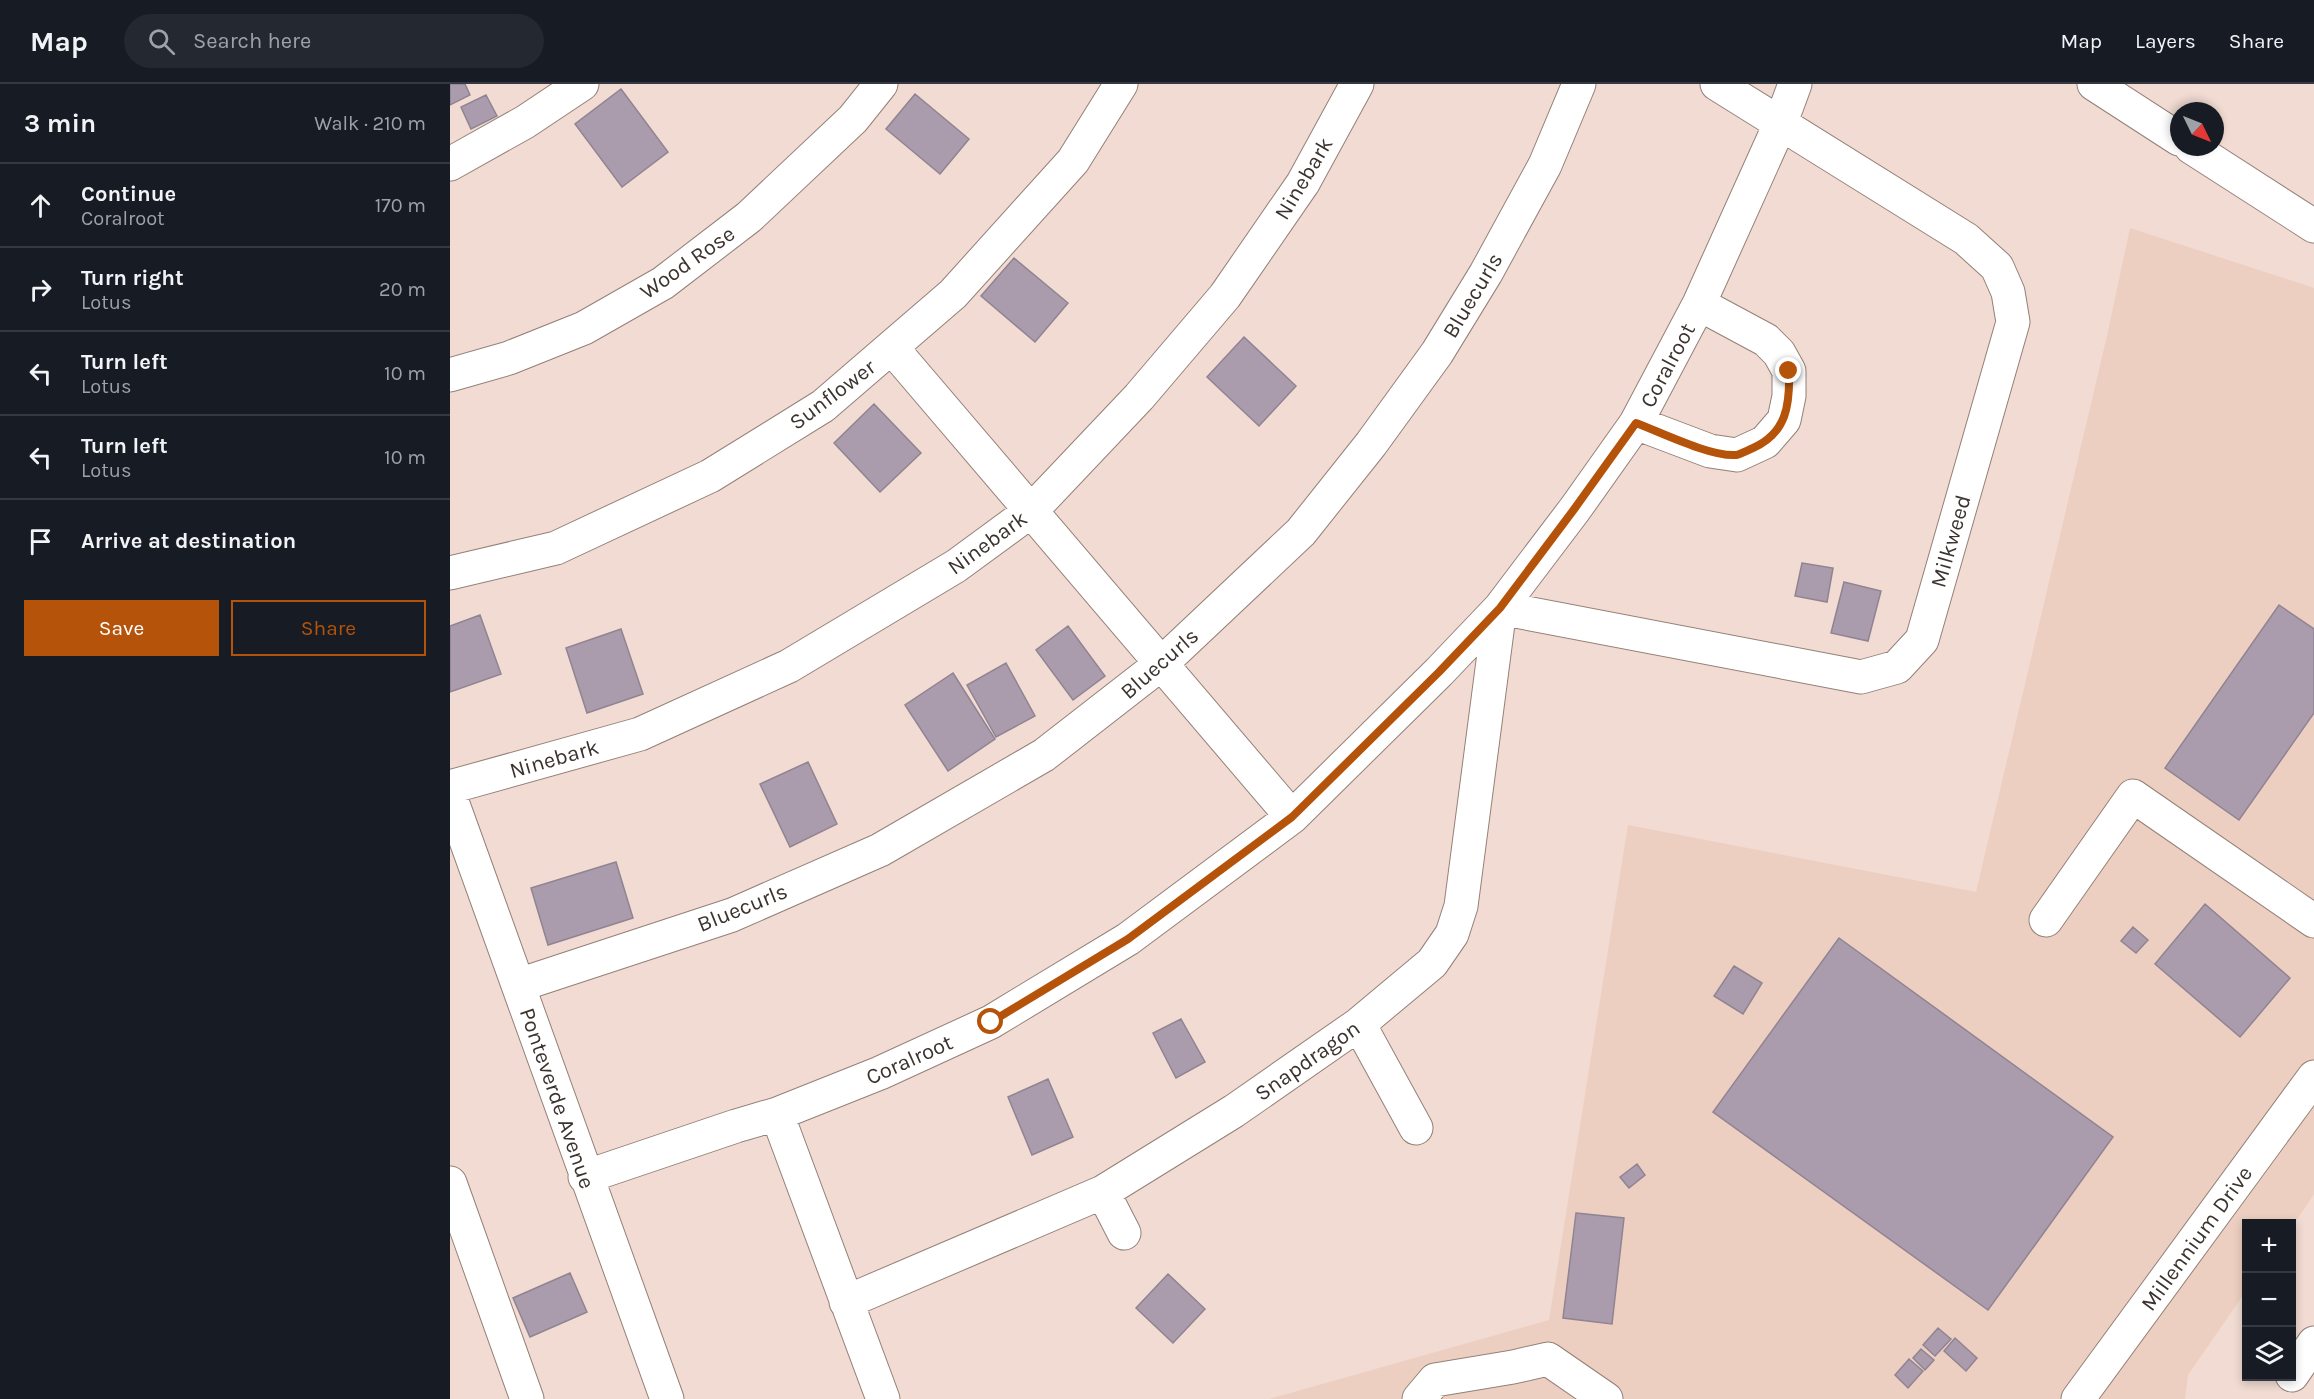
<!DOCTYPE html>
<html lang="en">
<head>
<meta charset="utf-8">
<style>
	body { margin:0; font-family:Karla,sans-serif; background:#242831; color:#f1f3f6 }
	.controls { position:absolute; right:18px; bottom:18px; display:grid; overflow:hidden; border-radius:0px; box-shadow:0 3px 9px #0003 }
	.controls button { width:54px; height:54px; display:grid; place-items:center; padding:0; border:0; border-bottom:2px solid #363941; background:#171b24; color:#f1f3f6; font:30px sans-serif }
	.compass { position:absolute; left:1720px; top:18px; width:54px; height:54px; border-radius:50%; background:#171b24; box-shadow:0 3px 9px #0003; rotate:133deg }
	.stop { position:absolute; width:18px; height:18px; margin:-14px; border:4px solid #b45309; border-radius:50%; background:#fff }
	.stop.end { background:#b45309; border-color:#fff; box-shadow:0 2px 6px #0008 }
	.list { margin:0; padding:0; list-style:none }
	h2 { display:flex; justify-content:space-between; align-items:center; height:78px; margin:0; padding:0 24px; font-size:26px }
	h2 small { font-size:20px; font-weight:400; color:#9ea1a6 }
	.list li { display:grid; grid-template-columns:39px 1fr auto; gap:18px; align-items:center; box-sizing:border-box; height:84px; padding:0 24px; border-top:2px solid #363941 }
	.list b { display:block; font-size:22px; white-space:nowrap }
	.list p { margin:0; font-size:20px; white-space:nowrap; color:#9ea1a6 }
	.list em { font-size:20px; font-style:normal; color:#9ea1a6 }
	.actions { display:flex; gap:12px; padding:18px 24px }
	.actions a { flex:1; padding:14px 0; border:2px solid #b45309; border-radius:0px; text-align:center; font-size:21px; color:#b45309 }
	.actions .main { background:#b45309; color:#fff }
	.icon { flex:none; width:33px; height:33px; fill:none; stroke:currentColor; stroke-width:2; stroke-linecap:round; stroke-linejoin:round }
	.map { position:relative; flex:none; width:1864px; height:1315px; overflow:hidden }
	header { display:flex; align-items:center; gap:36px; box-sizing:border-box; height:84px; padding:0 30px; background:#171b24; border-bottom:2px solid #363941 }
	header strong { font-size:28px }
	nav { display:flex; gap:33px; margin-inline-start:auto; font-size:21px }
	.search { width:420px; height:54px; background:#242831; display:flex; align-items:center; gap:15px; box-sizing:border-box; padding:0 21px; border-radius:33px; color:#9ea1a6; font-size:22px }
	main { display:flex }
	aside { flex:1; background:#171b24 }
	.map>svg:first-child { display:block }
	.built { fill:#eccfc1 }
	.building { fill:#aa9cac; stroke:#908392; stroke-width:1.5 }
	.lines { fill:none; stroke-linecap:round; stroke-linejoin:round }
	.minor-casing { stroke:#948077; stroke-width:35 }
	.minor { stroke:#fff; stroke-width:33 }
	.route { stroke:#b45309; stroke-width:8 }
	.labels { text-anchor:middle; stroke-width:4.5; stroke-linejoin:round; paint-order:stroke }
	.street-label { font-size:22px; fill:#3b332f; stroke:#fff }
</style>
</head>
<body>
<header>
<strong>Map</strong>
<div class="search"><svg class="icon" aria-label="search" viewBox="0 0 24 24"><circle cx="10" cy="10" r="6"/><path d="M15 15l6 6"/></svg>Search here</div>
<nav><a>Map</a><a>Layers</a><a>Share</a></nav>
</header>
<main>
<aside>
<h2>3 min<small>Walk · 210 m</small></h2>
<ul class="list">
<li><svg class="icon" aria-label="ahead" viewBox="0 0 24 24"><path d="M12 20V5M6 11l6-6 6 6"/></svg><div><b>Continue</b><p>Coralroot</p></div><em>170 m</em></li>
<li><svg class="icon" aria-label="right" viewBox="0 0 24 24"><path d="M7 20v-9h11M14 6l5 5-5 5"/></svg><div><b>Turn right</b><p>Lotus</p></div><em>20 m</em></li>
<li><svg class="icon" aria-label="left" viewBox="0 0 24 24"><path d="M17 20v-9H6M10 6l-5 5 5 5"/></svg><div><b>Turn left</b><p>Lotus</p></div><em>10 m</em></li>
<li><svg class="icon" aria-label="left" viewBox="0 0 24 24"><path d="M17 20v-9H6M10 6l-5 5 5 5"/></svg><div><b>Turn left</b><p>Lotus</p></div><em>10 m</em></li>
<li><svg class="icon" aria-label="arrive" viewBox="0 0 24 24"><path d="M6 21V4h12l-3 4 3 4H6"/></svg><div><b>Arrive at destination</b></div></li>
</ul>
<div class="actions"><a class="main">Save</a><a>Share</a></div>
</aside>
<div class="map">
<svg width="1864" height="1315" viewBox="0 0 1864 1315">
	<rect width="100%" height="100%" fill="#f1dbd2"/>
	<!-- built -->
	<path class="built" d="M1680,144L1864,204V1110L1842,1143V1140H1796V1207L1738,1291L1735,1315H819L1099,1236L1178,741L1526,808L1657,252Z"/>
	<!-- building -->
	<path class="building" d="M0,0H15L20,11L0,21Z
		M171,5L218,68L172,103L125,40Z
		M465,10L519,55L490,90L436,45Z
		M36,11L47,32L21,45L11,23Z
		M564,174L618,219L585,258L531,212Z
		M794,253L846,302L809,342L757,293Z
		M424,320L471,369L430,408L384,359Z
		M1352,479L1383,484L1377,518L1345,512Z
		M1394,498L1431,507L1418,557L1381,549Z
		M1829,521L1864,545V629L1789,736L1715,684Z
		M30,531L51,590L0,608V542Z
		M618,542L655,592L623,616L586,566Z
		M171,545L193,610L137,629L116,564Z
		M556,579L585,632L546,653L517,601Z
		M503,589L545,655L498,687L455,621Z
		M358,678L387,740L340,763L310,700Z
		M166,778L183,834L98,861L81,804Z
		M1755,820L1840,894L1790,953L1705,880Z
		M1683,843L1698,856L1686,869L1671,857Z
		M1389,854L1663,1053L1538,1226L1263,1028Z
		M1284,882L1312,899L1293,930L1264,912Z
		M731,935L755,978L726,994L703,949Z
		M598,995L623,1053L582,1071L558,1013Z
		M1187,1080L1195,1091L1179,1104L1170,1093Z
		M1126,1129L1174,1134L1162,1240L1113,1234Z
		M120,1189L137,1228L80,1253L63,1214Z
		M718,1190L755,1225L723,1259L686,1224Z
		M1488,1244L1501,1255L1485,1272L1473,1261Z
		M1505,1254L1527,1274L1516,1287L1494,1267Z
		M1471,1265L1484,1276L1475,1286L1463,1274Z
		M1459,1275L1473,1287L1458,1304L1445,1291Z"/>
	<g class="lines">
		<defs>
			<path id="minor" d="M1644,0L1729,55
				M1741,63L1864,142
				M0,80L75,38L132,0
				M442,264L842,733
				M0,291L59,274L134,244L213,199L299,133L403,35L431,0
				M1186,339L1260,367L1287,371L1315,358L1334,336L1339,312V287L1329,269L1316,256L1249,220
				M0,489L106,464L260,392L373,322L503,210L623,77L671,0
				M0,703L190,650L339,582L506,482L581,427L689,313L775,212L853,99L907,0
				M0,712L217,1315
				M1596,836L1683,712L1864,837
				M69,901L282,831L430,766L594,671L711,580L851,448L921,360L987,269L1036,189L1095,81L1129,0
				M909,940L966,1044
				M327,1030L433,1315
				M135,1093L286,1042L327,1030L430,989L541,938L678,855L842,733L989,588L1050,524L1125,425L1186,339L1249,220L1331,38L1345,0
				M0,1099L77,1315
				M653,1108L674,1149
				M396,1218L653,1108L784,1027L909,940L982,879L1002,850L1011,822L1050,524L1411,593L1447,583L1472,556L1563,238L1558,208L1547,183L1516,155L1267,0
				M1842,1291L1864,1259
				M969,1315L985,1296L1063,1283L1098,1275L1156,1315
				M1628,1315L1864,993"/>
		</defs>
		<!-- minor casing -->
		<use href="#minor" class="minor-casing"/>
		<!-- minor -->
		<use href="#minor" class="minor"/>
	</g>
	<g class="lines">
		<!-- route -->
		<path class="route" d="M541,938L678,855L842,733L989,588L1050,524L1125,424L1186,339C1210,348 1261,373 1286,371C1291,370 1298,366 1303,364C1337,349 1340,320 1339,287"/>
	</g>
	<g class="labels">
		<!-- street labels -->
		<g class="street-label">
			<text transform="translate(853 94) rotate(-59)" y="8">Ninebark</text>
			<text transform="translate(237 178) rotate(-35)" y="8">Wood Rose</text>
			<text transform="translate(1022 211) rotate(-59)" y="8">Bluecurls</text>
			<text transform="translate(1217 281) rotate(-62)" y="8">Coralroot</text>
			<text transform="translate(382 310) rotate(-37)" y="8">Sunflower</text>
			<text transform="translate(1500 457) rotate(-74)" y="8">Milkweed</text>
			<text transform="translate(537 458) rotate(-36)" y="8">Ninebark</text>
			<text transform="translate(709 579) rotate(-41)" y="8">Bluecurls</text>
			<text transform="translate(104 674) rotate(-16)" y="8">Ninebark</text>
			<text transform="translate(292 823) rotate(-22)" y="8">Bluecurls</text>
			<text transform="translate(459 975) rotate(-24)" y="8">Coralroot</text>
			<text transform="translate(857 976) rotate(-35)" y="8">Snapdragon</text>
			<text transform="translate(108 1014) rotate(71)" y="8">Ponteverde Avenue</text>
			<text transform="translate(1746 1154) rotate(-54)" y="8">Millennium Drive</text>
		</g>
	</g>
</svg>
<div class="controls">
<button>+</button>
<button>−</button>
<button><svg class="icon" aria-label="layers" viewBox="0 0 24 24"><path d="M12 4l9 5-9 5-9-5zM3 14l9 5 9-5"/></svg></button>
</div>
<svg class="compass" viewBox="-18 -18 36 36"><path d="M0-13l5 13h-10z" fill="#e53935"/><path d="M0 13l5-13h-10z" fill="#9ea1a6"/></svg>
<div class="stop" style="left:541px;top:938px"></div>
<div class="stop end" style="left:1339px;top:287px"></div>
</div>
</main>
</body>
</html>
